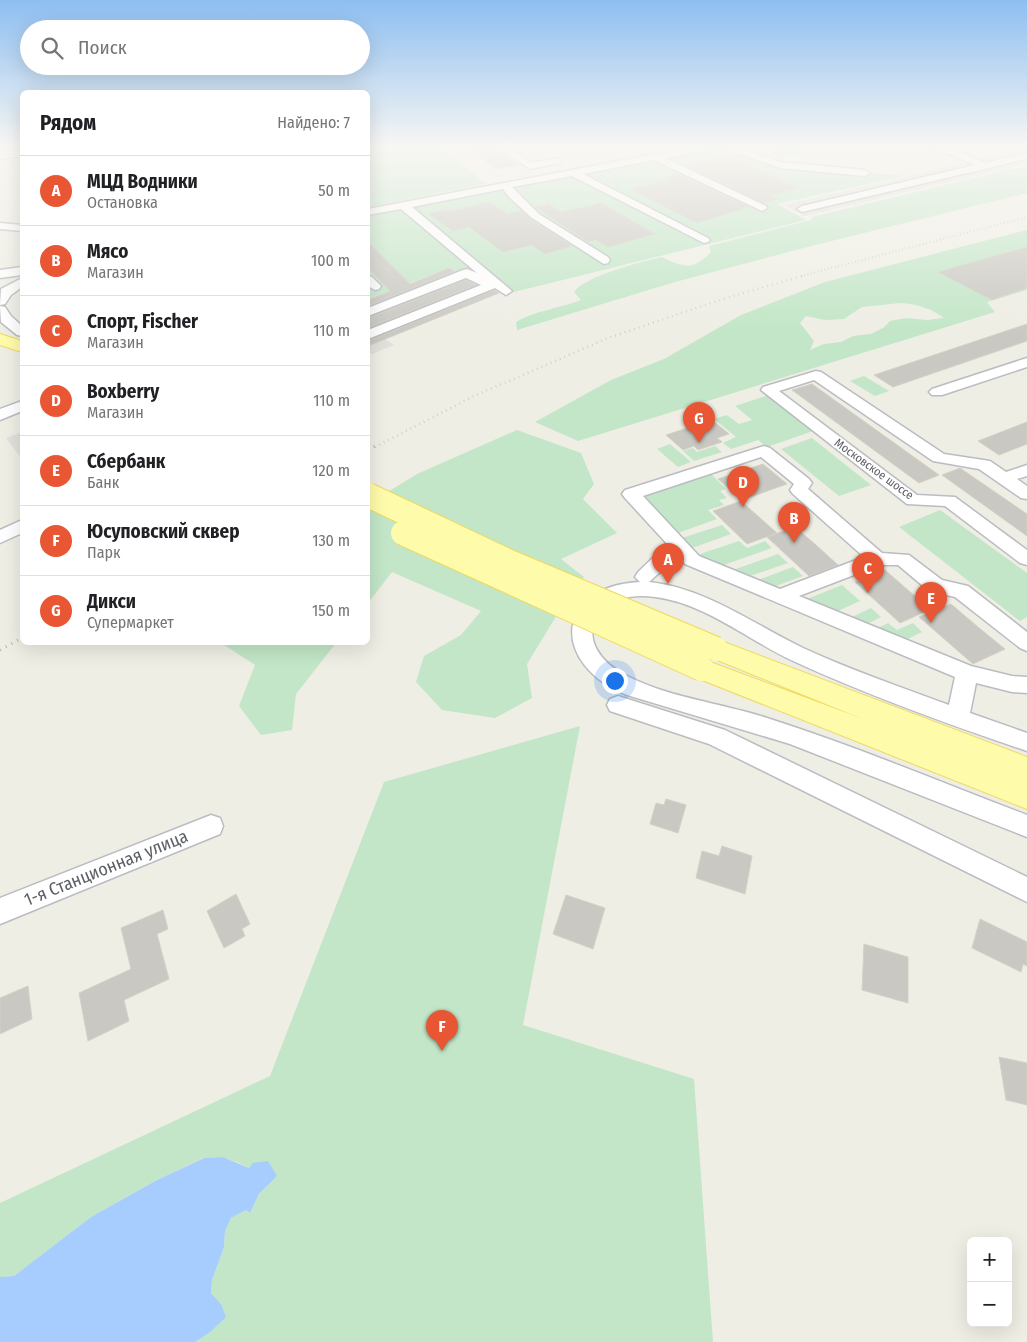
<!DOCTYPE html>
<html lang="ru">
<head>
<meta charset="utf-8">
<style>
	body { margin:0; font-family:"Fira Sans Condensed",sans-serif; background:#f2f2f2; color:#202124 }
	.controls { position:absolute; right:15px; bottom:15px; display:grid; overflow:hidden; border-radius:8px; box-shadow:0 5px 20px #0002 }
	.controls button { width:45px; height:45px; display:grid; place-items:center; padding:0; border:0; border-bottom:1px solid #e0e0e0; background:#fff; color:#202124; font:25px sans-serif }
	.you { position:absolute; left:614px; top:680px; width:18px; height:18px; margin:-12px; border:4px solid #fff; border-radius:50%; background:#1a73e8; box-shadow:0 0 0 8px #1a73e833 }
	.badge { display:grid; place-items:center; width:32px; height:32px; border-radius:50%; background:#e85633; color:#fff; font-size:16px; font-weight:700 }
	.pin { position:absolute; translate:-50% -41px; filter:drop-shadow(0 1px 2px #0008) }
	.pin::after { content:''; position:absolute; top:26px; width:18px; height:15px; background:inherit; clip-path:polygon(0 0,100% 0,50% 100%) }
	.list { margin:0; padding:0; list-style:none }
	h2 { display:flex; justify-content:space-between; align-items:center; height:65px; margin:0; padding:0 20px; font-size:21px }
	h2 small { font-size:16px; font-weight:400; color:#757577 }
	.list li { display:grid; grid-template-columns:32px 1fr auto; gap:15px; align-items:center; box-sizing:border-box; height:70px; padding:0 20px; border-top:1px solid #e0e0e0 }
	.list b { display:block; font-size:19px; white-space:nowrap }
	.list p { margin:0; font-size:16px; white-space:nowrap; color:#757577 }
	.list em { font-size:16px; font-style:normal; color:#757577 }
	.icon { flex:none; width:28px; height:28px; fill:none; stroke:currentColor; stroke-width:2; stroke-linecap:round; stroke-linejoin:round }
	.map { position:relative; flex:none; width:1027px; height:1342px; overflow:hidden }
	.search { position:absolute; background:#fff; box-shadow:0 5px 20px #0002; left:20px; top:20px; width:350px; height:55px; display:flex; align-items:center; gap:12px; box-sizing:border-box; padding:0 18px; border-radius:28px; color:#757577; font-size:19px }
	.panel { position:absolute; background:#fff; box-shadow:0 5px 20px #0002; left:20px; top:90px; width:350px; height:555px; border-radius:8px }
	.map>svg:first-child { display:block }
	.industrial { fill:#e1e0da }
	.green { fill:#c2e6c7; fill-rule:evenodd }
	.water { fill:#a6cdfe }
	.building { fill:#cac8c2; stroke:#d4d1c4 }
	.lines { fill:none; stroke-linecap:round; stroke-linejoin:round }
	.minor-casing { stroke:#babcc1; stroke-width:3 }
	.major-casing { stroke:#f0d95d; stroke-width:2 }
	.minor { fill:#fff; fill-rule:evenodd }
	.major { fill:#fefbab; fill-rule:evenodd }
	.rail-far2 { stroke:#b6b7b7; stroke-width:2; stroke-dasharray:0.5 3; stroke-linecap:butt }
	.rail-far1 { stroke:#b6b7b7; stroke-width:2.5; stroke-dasharray:0.5 4.5; stroke-linecap:butt }
	.rail { stroke:#b6b7b7; stroke-width:3; stroke-dasharray:1 5.5; stroke-linecap:butt }
	.major-bridge-casing { stroke:#f0d95d; stroke-width:26; stroke-linecap:butt }
	.major-bridge { stroke:#fefbab; stroke-width:24 }
	.labels { text-anchor:middle; stroke-width:4; stroke-linejoin:round; paint-order:stroke }
	.far-street-label { font-size:12px; fill:#5d6066; stroke:#fff }
	.near-street-label { font-size:18px; fill:#5d6066; stroke:#fff }
</style>
</head>
<body>
<div class="map">
<svg width="1027" height="1342" viewBox="0 0 1027 1342">
	<rect width="100%" height="100%" fill="#efeee5"/>
	<!-- industrial -->
	<path class="industrial" d="M1027,148V164L805,216L784,205Z
		M449,268L456,272L464,269L499,293L385,339L394,345L372,354L368,352V300Z
		M22,432V459L6,438Z"/>
	<!-- green -->
	<path class="green" d="M368,145H437L486,184L368,207Z
		M703,145H717L785,165L904,176L777,204L806,220L514,292L449,268L368,299V211Z
		M742,145C757,145 792,141 801,153C791,157 784,159 773,155L772,149L765,146Z
		M912,145H952L972,153C953,163 931,151 912,145Z
		M1017,168H1027V193L815,245L675,282L517,330L516,322C534,311 560,308 581,300L574,292C587,275 639,263 661,257C685,267 691,272 711,252L709,246L811,220L812,217Z
		M1027,230V290L987,302L995,312L578,441L535,422L611,380L664,359L741,315L825,282ZM900,303C917,304 930,308 944,318L927,320L906,318L890,321L883,328L871,334L853,336L841,342L824,344L810,350L814,341L800,323L806,316L825,320L844,319L862,307Z
		M864,376L889,391L875,396L850,381Z
		M769,395L816,430L767,447L758,440L731,449L723,443L736,437L714,419L727,415L739,424L752,420L735,406Z
		M517,430L581,453L594,484L583,499L617,533L561,559L584,577L566,600L527,664L532,698L495,718L442,710L416,682L424,656L461,635L481,611L392,572L368,603V504L417,474Z
		M812,438L871,485L839,496L781,449Z
		M670,444L691,462L678,467L657,449Z
		M715,446L722,452L694,461L683,451L693,448L697,452Z
		M710,473L726,489L720,491L727,498L719,500L724,505L708,510L717,519L678,533L642,495Z
		M940,510L1027,573V617L1020,621L899,527Z
		M722,525L731,534L692,548L682,538Z
		M739,541L747,548L765,541L772,548L724,565L703,557L700,554Z
		M778,554L788,563L750,576L733,570Z
		M793,567L803,576L773,587L758,580Z
		M842,585L860,601L838,611L807,599Z
		M871,608L881,617L869,623L850,618Z
		M888,623L897,630L913,623L922,632L904,641L876,629Z
		M221,643H336L296,694L292,730L261,735L239,706L255,665Z
		M580,726L523,1025L694,1079L713,1342H195L209,1333L221,1304L211,1293L212,1280L224,1247L225,1231L231,1218L246,1210L250,1213L259,1194L267,1186L249,1168L239,1163L223,1157L203,1158L157,1180L91,1217L14,1276L0,1277V1203L270,1076L384,782Z"/>
	<!-- water -->
	<path class="water" d="M223,1157L249,1168L253,1163L268,1161L277,1176L259,1194L250,1213L246,1210L231,1218L225,1231L224,1247L212,1280L211,1293L221,1304L226,1317L209,1333L195,1342H0V1277L14,1276L91,1217L157,1180L204,1158Z"/>
	<!-- building -->
	<path class="building" d="M465,145H491L519,165L496,169Z
		M729,156L799,188L770,196L778,199L764,203L685,165Z
		M679,174L749,207L697,223L629,189L669,179L665,177Z
		M490,202L507,214L521,211L531,220L572,246L545,254L532,245L503,252L469,227L453,231L428,214L448,209L451,211Z
		M601,203L655,234L608,247L596,240L588,242L535,207L549,204L561,212Z
		M368,242L410,284L449,268L455,271L368,306V300L390,291L368,268Z
		M1027,247V288L992,300L938,272Z
		M466,280L476,285L368,328V318Z
		M494,290L499,293L368,346V341Z
		M1027,324V341L893,387L874,375Z
		M812,384L939,475L919,483L792,390Z
		M712,420L729,434L717,438L722,442L698,450L694,446L683,450L666,435Z
		M1027,422V444L999,455L978,441Z
		M763,464L787,484L742,500L718,479Z
		M960,468L1027,514V536L942,475Z
		M741,501L777,533L747,544L713,511Z
		M795,527L816,545L838,565L809,576L767,537Z
		M885,570L909,591L931,609L900,623L855,582Z
		M951,604L978,627L1005,649L973,664L919,617Z
		M666,799L686,805L678,833L650,824L656,803L664,805Z
		M722,846L752,856L745,894L696,878L702,851L719,856Z
		M236,894L250,924L242,929L245,936L224,948L207,911Z
		M566,895L605,908L593,949L553,934Z
		M163,910L168,929L157,934L169,979L124,1000L129,1021L88,1041L79,993L131,969L121,928Z
		M980,919L1027,942V966L1023,964L1021,972L972,948Z
		M864,944L908,957V1003L862,990Z
		M28,986L32,1019L0,1034V998Z
		M999,1057L1027,1063V1105L1006,1100Z"/>
	<g class="lines">
		<defs>
			<path id="minor" d="M494,145H505L532,163L557,158L562,161L560,163L530,169Z
				M702,145H730L782,162L865,170L870,173L865,176L781,168L719,147L665,158L766,206L767,208L762,211L654,160L583,174L708,238L710,240L708,242L704,243L572,176L512,187L539,214L608,257L610,260L608,263L604,264L532,218L509,197L503,189L412,207L512,291L506,295L495,288L368,339V330L481,285L466,278L368,316V308L463,270L467,269L477,273L401,209L368,215V209Z
				M929,145H942L986,163L1027,153V159L802,212L797,209L802,206L975,165Z
				M22,150V156L0,159V153Z
				M0,223L22,225V231L0,229Z
				M22,267V275L0,278V270Z
				M368,276L372,277L381,286L379,289L375,290L368,286Z
				M22,278V287L11,295L5,304L0,305L1,289Z
				M0,306L5,307L11,316L22,326V336L17,335L1,322Z
				M1027,358V367L942,395H932L929,392L932,389Z
				M816,371L821,372L944,454L990,461L1006,472L1027,465V476L1017,479L1027,486V499L1021,498L979,469L933,461L814,380L779,391L917,495L955,497L1027,550V565L1020,563L945,506L907,504L761,390L763,387Z
				M22,401V411L0,420V409Z
				M764,446L770,448L809,479L812,483L808,489L882,553L909,555L942,580L968,586L1027,632V651L1020,648L955,597L929,591L898,565H880L799,596L971,666L1012,676L1027,677V693L1012,692L976,683L970,713L1027,733V751C947,724 867,695 791,660C747,639 704,603 655,597C592,588 566,645 627,676C670,698 721,703 767,718C855,746 940,782 1027,815V837L790,744L627,695C550,664 554,586 640,582L635,577L638,572L662,549L669,546L625,498L622,494L625,490ZM761,457L794,484L790,490L793,494L864,557L780,589L699,556L643,496ZM678,556L685,564L955,677L949,705C900,687 851,670 803,648C753,624 706,588 649,582Z
				M22,520V533L0,543V530Z
				M618,696L725,730L1027,877V902L709,744L610,711L607,705L610,699Z
				M211,815L220,818L223,826L220,834L0,924V898Z"/>
			<path id="major" d="M0,334L22,341V352L0,345Z
				M716,639L1027,757V809L692,676L688,669L692,662L702,659L863,719L707,656L703,649L707,642Z"/>
		</defs>
		<!-- minor casing -->
		<use href="#minor" class="minor-casing"/>
		<!-- major casing -->
		<use href="#major" class="major-casing"/>
		<!-- minor -->
		<use href="#minor" class="minor"/>
		<!-- major -->
		<use href="#major" class="major"/>
		<!-- rail-far2 -->
		<path class="rail-far2" d="M801,276L1027,217"/>
		<!-- rail-far1 -->
		<path class="rail-far1" d="M375,447L472,397L608,338L723,299L805,275"/>
		<!-- rail -->
		<path class="rail" d="M368,450L377,445
			M0,650L22,638"/>
		<defs>
			<path id="major-bridge" d="M368,495L505,560L716,649
				M403,533L702,669"/>
		</defs>
		<!-- major-bridge casing -->
		<use href="#major-bridge" class="major-bridge-casing"/>
		<!-- major-bridge -->
		<use href="#major-bridge" class="major-bridge"/>
	</g>
	<!-- sky -->
	<linearGradient id="sky" x2="0" y2="1"><stop stop-color="#8dbef1"/><stop offset="0.44" stop-color="#f8f7f3"/><stop offset="1" stop-color="#f8f7f3" stop-opacity="0"/></linearGradient>
	<rect width="1027" height="333" fill="url(#sky)"/>
	<g class="labels">
		<!-- far-street labels -->
		<g class="far-street-label">
			<text transform="translate(874 469) rotate(36)" y="4">Московское шоссе</text>
		</g>
		<!-- near-street labels -->
		<g class="near-street-label">
			<text transform="translate(106 868) rotate(-22)" y="6">1-я Станционная улица</text>
		</g>
	</g>
</svg>
<div class="controls">
<button>+</button>
<button>−</button>
</div>
<div class="you"></div>
<div class="pin badge" style="left:668px;top:584px">A</div>
<div class="pin badge" style="left:794px;top:543px">B</div>
<div class="pin badge" style="left:868px;top:593px">C</div>
<div class="pin badge" style="left:743px;top:507px">D</div>
<div class="pin badge" style="left:931px;top:623px">E</div>
<div class="pin badge" style="left:442px;top:1051px">F</div>
<div class="pin badge" style="left:699px;top:443px">G</div>
<div class="search"><svg class="icon" aria-label="search" viewBox="0 0 24 24"><circle cx="10" cy="10" r="6"/><path d="M15 15l6 6"/></svg>Поиск</div>
<section class="panel">
<h2>Рядом<small>Найдено: 7</small></h2>
<ul class="list">
<li><span class="badge">A</span><div><b>МЦД Водники</b><p>Остановка</p></div><em>50 m</em></li>
<li><span class="badge">B</span><div><b>Мясо</b><p>Магазин</p></div><em>100 m</em></li>
<li><span class="badge">C</span><div><b>Спорт, Fischer</b><p>Магазин</p></div><em>110 m</em></li>
<li><span class="badge">D</span><div><b>Boxberry</b><p>Магазин</p></div><em>110 m</em></li>
<li><span class="badge">E</span><div><b>Сбербанк</b><p>Банк</p></div><em>120 m</em></li>
<li><span class="badge">F</span><div><b>Юсуповский сквер</b><p>Парк</p></div><em>130 m</em></li>
<li><span class="badge">G</span><div><b>Дикси</b><p>Супермаркет</p></div><em>150 m</em></li>
</ul>
</section>
</div>
</body>
</html>
